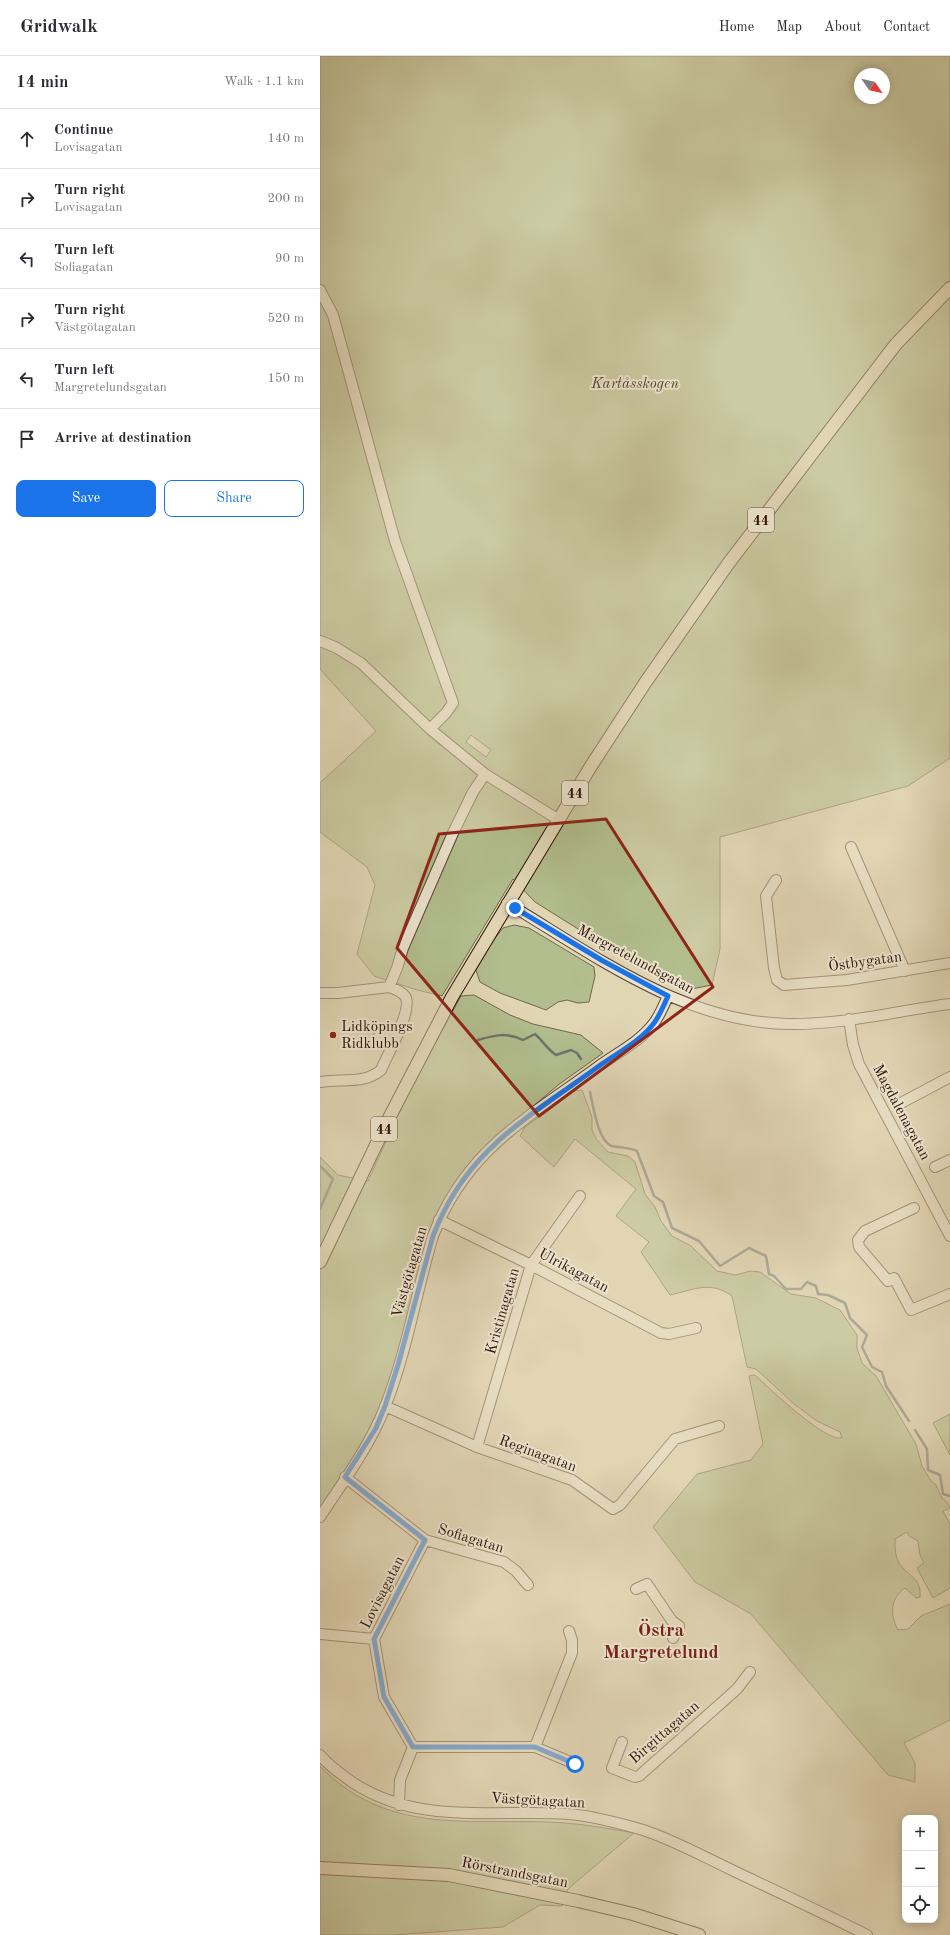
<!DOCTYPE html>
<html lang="en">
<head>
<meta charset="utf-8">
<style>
	body { margin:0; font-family:"Old Standard TT",serif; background:#f2f2f3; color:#2b2b33 }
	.controls { position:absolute; right:12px; bottom:12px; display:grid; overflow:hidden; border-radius:8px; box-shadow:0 2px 10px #0003 }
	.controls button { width:36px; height:36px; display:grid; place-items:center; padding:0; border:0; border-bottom:1px solid #e1e1e2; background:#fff; color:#2b2b33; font:20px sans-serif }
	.compass { position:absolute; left:534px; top:12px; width:36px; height:36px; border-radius:50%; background:#fff; box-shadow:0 2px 10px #0003; rotate:124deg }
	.stop { position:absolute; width:12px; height:12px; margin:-9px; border:3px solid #1a73e8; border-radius:50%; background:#fff }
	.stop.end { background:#1a73e8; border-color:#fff; box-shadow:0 1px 4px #0008 }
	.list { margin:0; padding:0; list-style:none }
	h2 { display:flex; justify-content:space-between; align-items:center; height:52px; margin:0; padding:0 16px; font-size:17px }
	h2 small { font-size:13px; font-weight:400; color:#7c7c81 }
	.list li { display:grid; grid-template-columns:26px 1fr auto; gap:12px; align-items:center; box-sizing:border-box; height:60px; padding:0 16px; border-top:1px solid #e1e1e2 }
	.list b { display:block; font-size:15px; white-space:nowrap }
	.list p { margin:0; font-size:13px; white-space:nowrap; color:#7c7c81 }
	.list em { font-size:13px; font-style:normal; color:#7c7c81 }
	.actions { display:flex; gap:8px; padding:12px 16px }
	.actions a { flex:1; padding:9px 0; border:1px solid #1a73e8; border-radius:8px; text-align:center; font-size:14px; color:#1a73e8 }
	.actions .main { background:#1a73e8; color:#fff }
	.icon { flex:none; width:22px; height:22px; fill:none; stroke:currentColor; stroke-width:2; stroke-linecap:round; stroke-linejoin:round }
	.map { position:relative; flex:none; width:630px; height:1879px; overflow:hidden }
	header { display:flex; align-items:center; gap:24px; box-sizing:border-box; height:56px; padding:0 20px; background:#fff; border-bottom:1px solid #e1e1e2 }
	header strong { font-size:19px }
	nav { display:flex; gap:22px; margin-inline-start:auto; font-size:14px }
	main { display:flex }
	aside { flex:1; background:#fff }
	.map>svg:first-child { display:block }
	.green { fill:#b2be8e; stroke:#70674a; fill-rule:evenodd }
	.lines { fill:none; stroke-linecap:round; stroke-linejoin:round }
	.stream { stroke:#6d746f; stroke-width:2.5 }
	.minor-casing { stroke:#5a4231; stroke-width:12 }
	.major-casing { stroke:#2d1005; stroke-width:14 }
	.minor { stroke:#ece4ce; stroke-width:10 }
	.major { stroke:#e1d6b4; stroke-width:12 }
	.route { stroke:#1a73e8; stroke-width:5 }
	.marked { fill:none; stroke:#8f2418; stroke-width:3; stroke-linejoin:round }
	.poi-dot { fill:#8f2418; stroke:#ece4ce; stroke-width:1.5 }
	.labels { text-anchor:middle; stroke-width:4; stroke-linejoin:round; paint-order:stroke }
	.shield { fill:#ece4ce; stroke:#665041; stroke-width:1 }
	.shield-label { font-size:14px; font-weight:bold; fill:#2d1005 }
	.park-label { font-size:15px; font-style:italic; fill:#55442e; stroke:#ece4ce }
	.street-label { font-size:15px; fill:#2d1005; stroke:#ece4ce }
	.poi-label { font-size:15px; fill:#2d1005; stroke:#ece4ce; text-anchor:start }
	.district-label { font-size:19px; font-weight:bold; fill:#7a1f14; stroke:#ece4ce }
</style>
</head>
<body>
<header>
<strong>Gridwalk</strong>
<nav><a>Home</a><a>Map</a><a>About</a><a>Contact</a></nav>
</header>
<main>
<aside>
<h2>14 min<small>Walk · 1.1 km</small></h2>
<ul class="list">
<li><svg class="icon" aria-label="ahead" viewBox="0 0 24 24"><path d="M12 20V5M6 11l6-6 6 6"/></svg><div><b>Continue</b><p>Lovisagatan</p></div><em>140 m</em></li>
<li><svg class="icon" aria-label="right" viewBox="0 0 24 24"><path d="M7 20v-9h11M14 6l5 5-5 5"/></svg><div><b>Turn right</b><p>Lovisagatan</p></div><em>200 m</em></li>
<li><svg class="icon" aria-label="left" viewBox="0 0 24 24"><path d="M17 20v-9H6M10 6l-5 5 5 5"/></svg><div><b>Turn left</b><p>Sofiagatan</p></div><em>90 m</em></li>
<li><svg class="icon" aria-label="right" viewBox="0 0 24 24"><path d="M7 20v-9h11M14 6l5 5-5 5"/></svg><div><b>Turn right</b><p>Västgötagatan</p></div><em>520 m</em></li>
<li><svg class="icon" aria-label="left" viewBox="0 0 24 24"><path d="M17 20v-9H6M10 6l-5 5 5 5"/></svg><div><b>Turn left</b><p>Margretelundsgatan</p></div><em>150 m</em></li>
<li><svg class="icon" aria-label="arrive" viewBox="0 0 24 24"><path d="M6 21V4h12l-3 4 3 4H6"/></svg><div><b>Arrive at destination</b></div></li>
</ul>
<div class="actions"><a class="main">Save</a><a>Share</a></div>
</aside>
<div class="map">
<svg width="630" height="1879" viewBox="0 0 630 1879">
	<rect width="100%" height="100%" fill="#e1d6b4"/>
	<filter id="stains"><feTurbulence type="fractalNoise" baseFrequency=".005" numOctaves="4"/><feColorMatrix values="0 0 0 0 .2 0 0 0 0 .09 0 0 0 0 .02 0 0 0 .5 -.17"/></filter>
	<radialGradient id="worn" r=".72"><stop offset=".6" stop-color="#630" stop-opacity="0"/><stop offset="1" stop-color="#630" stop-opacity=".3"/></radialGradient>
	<!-- green -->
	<path class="green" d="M0,0H630V702L588,730L400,781V893L392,929L371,933L319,911L215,846L193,823L122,940L97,934L54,920L37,898L55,829L47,811L0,776V727L56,675L0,613ZM540,18H564V42H540ZM151,679L171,694L166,701L146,686Z
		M194,869L209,872L274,911L275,920L269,946L258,947L247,944L238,946L226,954L180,937L160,926L156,914L172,886L183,872Z
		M154,939L190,959L213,968L261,979L283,997L238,1029L157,1098L134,1128L125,1143L109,1179C91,1235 83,1295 61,1350C47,1386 21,1419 0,1452V1101L18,1119L48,1125L89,1035L141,940Z
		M262,1034L272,1061V1074L277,1084L288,1096L308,1100L315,1106L325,1138L335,1151L341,1165L352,1180L371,1190L397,1215L415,1219L431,1215L440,1216L471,1238L496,1242L520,1254L537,1279V1292L542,1307L556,1320L596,1388L602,1410L611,1425L616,1429L622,1442L628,1447L630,1452L623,1455L630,1468V1532L613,1542L597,1512L604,1507L600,1499L598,1485L589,1480L587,1476L575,1483C575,1490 575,1499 578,1505C585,1520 602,1520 600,1541L596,1542L585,1532C570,1542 570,1559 578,1574L588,1573L601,1560L630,1548V1664L584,1687L595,1707V1726L568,1719L431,1558L375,1526L333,1471L377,1418L431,1404L443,1388L429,1320L435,1319C449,1332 505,1386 522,1382L520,1376L497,1365L474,1348L436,1313L427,1311L412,1240C390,1224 374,1234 350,1239L321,1196L329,1186L296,1160L316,1133L255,1083L234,1111L200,1080L204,1072L254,1035Z
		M630,1358V1399L613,1367Z
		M0,1710C65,1778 144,1763 229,1766C258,1767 286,1772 314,1777L248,1833L242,1850L220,1849L183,1871L74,1879H0Z"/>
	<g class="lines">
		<!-- stream -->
		<path class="stream" d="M158,984C175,979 187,976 203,984L215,978C223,985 227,993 236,999L251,994L257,997L261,1003
			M270,1036C273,1049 278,1086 292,1090C301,1092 309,1091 317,1095L334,1140L343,1146L352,1172L379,1185L400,1210L429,1192L446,1200L449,1218L454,1220L466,1233H481L487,1226L496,1230L498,1238L508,1239L525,1247L530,1262L547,1279L542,1291L552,1311L562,1316L566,1330L589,1365
			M0,1110L13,1123L0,1153
			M595,1374L607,1393L608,1414L620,1419L623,1438L630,1440"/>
		<defs>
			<path id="minor" d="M0,234L13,259L75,485L133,647L126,657L110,673
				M0,585L15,591L41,607L110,673L165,718L239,764
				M531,791L585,915
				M456,824L446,840L454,912L457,924L464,929L527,924L630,907
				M187,847C274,899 363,966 468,968C522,969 576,955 630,948
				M0,937H18L69,931L77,912L83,892L133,777L153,736L165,718
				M529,963L533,989L539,1008L630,1180
				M59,980H76
				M0,1026C21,1022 44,1029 61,1014C67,999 94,953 85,940C81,935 75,933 69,931
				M581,1047L630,1021
				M615,1111L630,1104
				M594,1152L545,1175L538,1184L539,1191L568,1225L574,1222L591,1254L630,1238
				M119,1164L211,1209L341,1277L349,1278L376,1272
				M65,1350L157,1391L252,1424L293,1453L300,1449L355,1383L399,1370
				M157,1391L211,1209L260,1140
				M25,1421L105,1484L184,1506L196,1515L208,1529
				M0,1461C23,1426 50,1390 65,1351C87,1296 96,1237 113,1180C146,1093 208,1062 279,1010C297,997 321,985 334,967C340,959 344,949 348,940
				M105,1484L54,1583L64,1641L93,1691H215L255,1708
				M316,1533L327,1528L352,1565L359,1570L353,1582
				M0,1578L54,1583
				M302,1686L292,1712L315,1721L319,1720L417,1633L430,1616
				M215,1691L252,1597V1584L249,1575
				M0,1699C9,1710 21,1718 32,1726C98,1770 175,1753 249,1758C274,1760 299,1767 323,1774C354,1784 384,1801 414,1815C458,1836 503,1857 547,1879
				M79,1749L80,1724L93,1691"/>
			<path id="major" d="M0,1206L68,1064L132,941L271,710L325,627L408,508L504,382L576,288L630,232
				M0,1812L129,1819L258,1845L313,1858L379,1879"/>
		</defs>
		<!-- minor casing -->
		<use href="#minor" class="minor-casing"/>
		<!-- major casing -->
		<use href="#major" class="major-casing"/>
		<!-- minor -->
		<use href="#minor" class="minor"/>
		<!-- major -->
		<use href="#major" class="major"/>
	</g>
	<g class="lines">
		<!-- route -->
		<path class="route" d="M195,852L283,905L348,940C344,949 340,959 334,967C321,985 297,997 279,1010C208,1062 146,1093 113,1180L78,1309L65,1350L56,1372L25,1421L105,1484L54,1583L64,1641L93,1691H215L255,1708"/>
	</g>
	<!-- marked area -->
	<path d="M0 0H630V1879H0ZM286,763L393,931L219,1060L77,892L119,778Z" fill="#e1d6b4" fill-opacity=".55" fill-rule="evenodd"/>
	<path class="marked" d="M286,763L393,931L219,1060L77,892L119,778Z"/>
	<!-- markers -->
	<circle class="poi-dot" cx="13" cy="979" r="4"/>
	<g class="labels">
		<!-- shield labels -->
		<g class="shield">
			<rect x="428" y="452" width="26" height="24" rx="3"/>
			<rect x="242" y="725" width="26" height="24" rx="3"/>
			<rect x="51" y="1061" width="26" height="24" rx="3"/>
		</g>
		<g class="shield-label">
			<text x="441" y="469">44</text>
			<text x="255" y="742">44</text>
			<text x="64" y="1078">44</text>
		</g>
		<!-- park labels -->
		<g class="park-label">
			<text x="315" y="332">Kartåsskogen</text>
		</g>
		<!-- street labels -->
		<g class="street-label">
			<text transform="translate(316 903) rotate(28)" y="5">Margretelundsgatan</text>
			<text transform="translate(545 905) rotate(-8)" y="5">Östbygatan</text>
			<text transform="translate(582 1056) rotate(62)" y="5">Magdalenagatan</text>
			<text transform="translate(254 1214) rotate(28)" y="5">Ulrikagatan</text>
			<text transform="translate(89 1216) rotate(-74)" y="5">Västgötagatan</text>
			<text transform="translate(182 1255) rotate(-74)" y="5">Kristinagatan</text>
			<text transform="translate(218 1397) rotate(20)" y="5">Reginagatan</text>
			<text transform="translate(151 1482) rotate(17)" y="5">Sofiagatan</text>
			<text transform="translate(62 1536) rotate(-63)" y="5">Lovisagatan</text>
			<text transform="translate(344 1676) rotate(-41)" y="5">Birgittagatan</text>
			<text transform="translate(218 1744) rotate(3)" y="5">Västgötagatan</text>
			<text transform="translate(195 1816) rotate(11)" y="5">Rörstrandsgatan</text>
		</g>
		<!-- poi labels -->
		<g class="poi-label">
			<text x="21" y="975">Lidköpings<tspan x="21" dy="17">Ridklubb</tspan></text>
		</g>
		<!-- district labels -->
		<g class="district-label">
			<text x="341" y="1580">Östra<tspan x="341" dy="22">Margretelund</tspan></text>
		</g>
	</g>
	<rect width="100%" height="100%" filter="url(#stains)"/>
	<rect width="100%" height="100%" fill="url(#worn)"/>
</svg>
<div class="controls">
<button>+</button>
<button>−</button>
<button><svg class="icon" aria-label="locate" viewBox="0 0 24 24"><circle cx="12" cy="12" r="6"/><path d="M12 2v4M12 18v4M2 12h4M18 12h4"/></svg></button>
</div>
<svg class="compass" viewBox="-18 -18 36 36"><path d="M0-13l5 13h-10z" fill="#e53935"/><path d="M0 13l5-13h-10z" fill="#7c7c81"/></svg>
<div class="stop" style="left:255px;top:1708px"></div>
<div class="stop end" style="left:195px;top:852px"></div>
</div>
</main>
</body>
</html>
